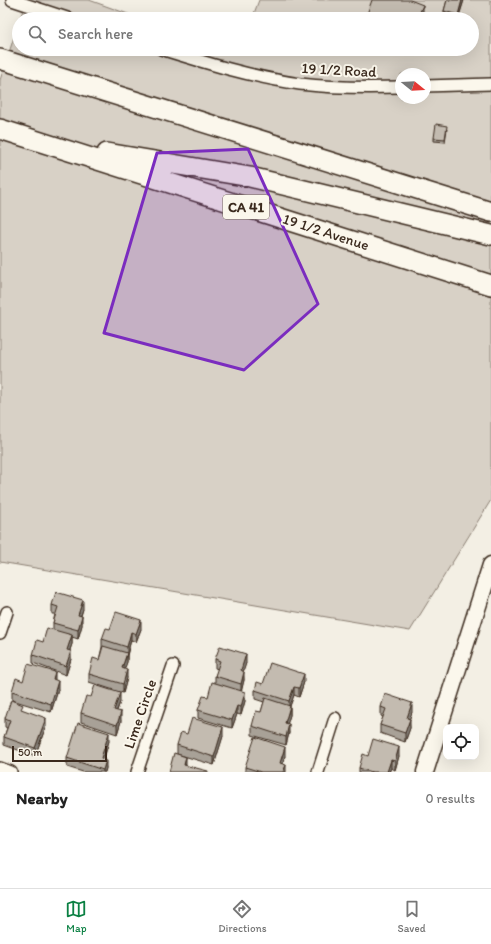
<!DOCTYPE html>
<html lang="en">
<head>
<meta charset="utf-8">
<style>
	body { margin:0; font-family:Itim,sans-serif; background:#f2f2f2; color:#222 }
	.controls { position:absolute; right:12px; bottom:12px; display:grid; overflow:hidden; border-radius:8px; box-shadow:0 4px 16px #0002 }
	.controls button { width:36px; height:36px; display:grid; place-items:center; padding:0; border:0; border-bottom:1px solid #e0e0e0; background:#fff; color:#222; font:20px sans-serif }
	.compass { position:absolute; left:395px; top:68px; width:36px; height:36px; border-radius:50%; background:#fff; box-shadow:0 4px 16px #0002; rotate:108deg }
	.scale { position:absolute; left:12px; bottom:10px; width:95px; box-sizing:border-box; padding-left:4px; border:2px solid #3b2a1e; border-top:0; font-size:11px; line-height:14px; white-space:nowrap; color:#3b2a1e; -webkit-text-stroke:3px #fbf7ec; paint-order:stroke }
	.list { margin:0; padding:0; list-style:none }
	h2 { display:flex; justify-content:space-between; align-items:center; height:52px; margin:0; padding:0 16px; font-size:17px }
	h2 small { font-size:13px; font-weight:400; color:#767676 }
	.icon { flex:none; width:22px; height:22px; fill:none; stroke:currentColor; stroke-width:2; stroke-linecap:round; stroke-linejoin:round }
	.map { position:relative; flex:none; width:491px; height:772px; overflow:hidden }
	.search { position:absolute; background:#fff; box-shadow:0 4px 16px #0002; left:12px; right:12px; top:12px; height:44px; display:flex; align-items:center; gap:10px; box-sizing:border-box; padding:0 14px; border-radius:22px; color:#767676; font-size:15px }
	.sheet { height:116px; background:#fff }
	nav { display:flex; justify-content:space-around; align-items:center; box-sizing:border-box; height:56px; border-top:1px solid #e0e0e0; background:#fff; font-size:11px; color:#767676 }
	nav a { display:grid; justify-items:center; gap:2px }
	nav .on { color:#0b8043 }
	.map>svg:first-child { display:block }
	.green { fill:#d8d1c6; stroke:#8a7e72; fill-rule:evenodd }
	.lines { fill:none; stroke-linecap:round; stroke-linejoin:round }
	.minor-casing { stroke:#3b2a1e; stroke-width:14 }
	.secondary-casing { stroke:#3b2a1e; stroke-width:19 }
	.trunk-casing { stroke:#3b2a1e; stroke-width:22 }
	.minor { stroke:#fbf7ec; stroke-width:11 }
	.secondary { stroke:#fbf7ec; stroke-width:16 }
	.trunk { stroke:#fbf7ec; stroke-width:19 }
	.wall { fill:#a8a197; stroke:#3b2a1e }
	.shaded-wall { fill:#88837b; stroke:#3b2a1e }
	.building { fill:#c3bbb0; stroke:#3b2a1e }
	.marked { fill:#7b2cbf; fill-opacity:0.2; stroke:#7b2cbf; stroke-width:3; stroke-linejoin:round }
	.labels { text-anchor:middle; stroke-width:4; stroke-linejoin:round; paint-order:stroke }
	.shield { fill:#fbf7ec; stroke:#75685c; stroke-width:1 }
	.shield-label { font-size:14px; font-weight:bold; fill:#3b2a1e }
	.street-label { font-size:15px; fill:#3b2a1e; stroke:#fbf7ec }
</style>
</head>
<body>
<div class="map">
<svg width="491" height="772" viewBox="0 0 491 772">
	<rect width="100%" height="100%" fill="#f3efe4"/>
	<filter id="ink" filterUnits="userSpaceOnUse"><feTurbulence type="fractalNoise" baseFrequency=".025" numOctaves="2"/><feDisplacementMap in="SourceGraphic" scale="8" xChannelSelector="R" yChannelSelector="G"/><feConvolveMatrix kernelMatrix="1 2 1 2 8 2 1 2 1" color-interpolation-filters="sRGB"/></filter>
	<g filter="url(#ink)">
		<!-- green -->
		<path class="green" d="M26,0H89L142,19H20Z
			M259,0H491V500L410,631L0,562V80L19,22V49H472V19H252ZM401,74H425V98H401Z"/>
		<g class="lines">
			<defs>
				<path id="minor" d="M12,0L70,19
					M161,49C206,63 252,77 300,84C333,88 367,88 401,87
					M425,86L491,84
					M0,633L7,612
					M0,768L11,772
					M137,772L173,666
					M318,772L335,718"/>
				<path id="secondary" d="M425,772L491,565"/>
				<path id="trunk" d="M0,59L491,212
					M0,129L491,285
					M107,153L250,177L491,235"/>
			</defs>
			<!-- minor casing -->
			<use href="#minor" class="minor-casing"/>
			<!-- secondary casing -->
			<use href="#secondary" class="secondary-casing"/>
			<!-- trunk casing -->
			<use href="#trunk" class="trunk-casing"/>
			<!-- minor -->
			<use href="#minor" class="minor"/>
			<!-- secondary -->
			<use href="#secondary" class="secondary"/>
			<!-- trunk -->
			<use href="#trunk" class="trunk"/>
		</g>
		<!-- wall -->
		<path class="wall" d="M447,0H464L458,19H451L444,17V11Z
			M423,13L421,19H367V14Z
			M447,129L445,142L434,141V138Z
			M52,605L83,609L81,616L82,625L78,639L72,637V644L70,650L71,659L66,675L33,663V655L53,629V623L55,614H52Z
			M110,629H141L136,642L131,640L127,655V662L124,669L127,678L123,693L89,682V674L99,660L102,647V639Z
			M215,659L246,663L243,671L244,680L241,691L245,701L241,715L237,714L232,728L198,718V710L208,697L215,683V676L218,669L215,668Z
			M55,680L58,690L51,712L12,700V691L23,681Z
			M304,682L299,697L294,695L290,706V715L287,724L289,733L286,745L252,735V726L261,712L264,702L255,699V690L263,684Z
			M91,697L120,702L117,711L121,721L117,734L81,722V713Z
			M381,707L412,712L409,719L410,728L405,742L380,733V725L383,717L381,716Z
			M23,710L46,726L35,756L4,745V737L7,728L5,727V718Z
			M187,734L223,736L214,765L177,754V745Z
			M109,741L104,759L106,768L105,772H83L67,767V758Z
			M285,756L282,764L286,772H245V767Z
			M368,756H399L395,770L391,768L389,772H359V768Z"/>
		<!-- shaded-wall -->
		<path class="shaded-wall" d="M462,0H464L458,19V15Z
			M423,5V13L421,19H417Z
			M83,600V609L78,624V615Z
			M82,616V625L78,639V630Z
			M141,620V629L136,642V634Z
			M131,632V640L127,655V662L122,677V668L127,654V647Z
			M72,635V644L67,658V650Z
			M71,651V659L66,675V666Z
			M246,654V663L241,679V670Z
			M127,670V678L123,693V684Z
			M55,672V681L53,679Z
			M244,672V680L241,693V684Z
			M304,674V682L299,697V688Z
			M58,681V690L51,712V704Z
			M294,687V695L290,706V715L285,732V723L289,710V701Z
			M245,692V701L241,715V707Z
			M120,693V702L114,718V710Z
			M412,703V712L407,727V718Z
			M237,706V714L232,728V720Z
			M121,712V721L117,734V725Z
			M46,718V726L35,756V748Z
			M410,719V728L405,742V733Z
			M289,724V733L286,745V737Z
			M223,727V736L214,765V757Z
			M109,733V741L101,767V758Z
			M285,747V756L280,772V763Z
			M399,747V756L395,770V761Z
			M186,757V765H184Z
			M106,760V768L105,772H103V770Z
			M391,760V768L389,772H387Z
			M286,765V772H283Z"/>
		<!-- building -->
		<path class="building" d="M372,0H410L423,5L417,19H381L367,14Z
			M447,0H462L458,15L444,11Z
			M436,124L447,126L445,139L434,138Z
			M56,592L83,600L78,615L82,616L78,630L53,623L58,607L52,605Z
			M116,612L141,620L136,634L131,632L127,647L102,639L106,628L110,629Z
			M47,628L72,635L67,650L71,651L66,666L33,655L37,640L43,642Z
			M103,646L127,653L122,668L127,670L123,684L89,674L93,658L99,660Z
			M220,646L246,654L241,670L244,672L241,684L215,676L220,661L215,659Z
			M270,663L304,674L299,688L294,687L289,701L255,690L257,682L263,684Z
			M28,664L55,672L53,679L58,681L51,704L12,691L16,678L23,681Z
			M212,682L245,692L241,707L237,706L232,720L198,710L203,696L208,697Z
			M95,685L120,693L114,710L121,712L117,725L81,713L86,696L91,697Z
			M385,694L412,703L407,718L410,719L405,733L380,725L386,709L381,707Z
			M265,698L290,706L285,723L289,724L286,737L252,726L256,711L261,712Z
			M11,700L23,705L21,709L46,718L35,748L4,737L10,720L5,718Z
			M192,718L223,727L214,757L177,745L181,732L187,734Z
			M78,723L109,733L101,758L106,760L103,770L67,758Z
			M255,737L285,747L280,763L286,765L283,772H261L245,767Z
			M373,739L399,747L395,761L391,760L387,772H372L359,768L363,754L368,756Z
			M174,753L186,757L184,765L208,771V772H169Z"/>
	</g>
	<!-- marked area -->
	<path class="marked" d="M248,149L318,304L244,370L104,333L157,153Z"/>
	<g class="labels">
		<!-- shield labels -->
		<rect class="shield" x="223" y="195" width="46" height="24" rx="3"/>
		<g class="shield-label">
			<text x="246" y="212">CA 41</text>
		</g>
		<!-- street labels -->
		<g class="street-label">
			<text transform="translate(339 70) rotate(3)" y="5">19 1/2 Road</text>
			<text transform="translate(326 232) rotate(18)" y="5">19 1/2 Avenue</text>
			<text transform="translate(140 714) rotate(-71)" y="5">Lime Circle</text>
		</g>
	</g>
</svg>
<div class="controls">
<button><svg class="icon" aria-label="locate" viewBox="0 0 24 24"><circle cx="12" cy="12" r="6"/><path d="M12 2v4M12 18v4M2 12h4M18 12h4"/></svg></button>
</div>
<svg class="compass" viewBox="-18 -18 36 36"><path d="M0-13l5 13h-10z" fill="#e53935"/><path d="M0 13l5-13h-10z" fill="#767676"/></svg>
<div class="scale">50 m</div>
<div class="search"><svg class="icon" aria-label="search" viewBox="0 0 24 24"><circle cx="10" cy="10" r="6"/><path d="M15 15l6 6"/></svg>Search here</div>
</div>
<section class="sheet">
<h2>Nearby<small>0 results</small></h2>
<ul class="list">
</ul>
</section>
<nav>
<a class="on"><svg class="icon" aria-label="map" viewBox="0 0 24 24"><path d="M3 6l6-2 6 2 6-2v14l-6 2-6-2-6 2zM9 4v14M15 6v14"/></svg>Map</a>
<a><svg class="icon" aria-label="directions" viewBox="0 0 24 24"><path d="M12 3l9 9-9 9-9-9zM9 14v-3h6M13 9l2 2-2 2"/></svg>Directions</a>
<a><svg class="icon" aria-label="saved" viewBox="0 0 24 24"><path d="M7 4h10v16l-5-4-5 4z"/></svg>Saved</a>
</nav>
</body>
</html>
